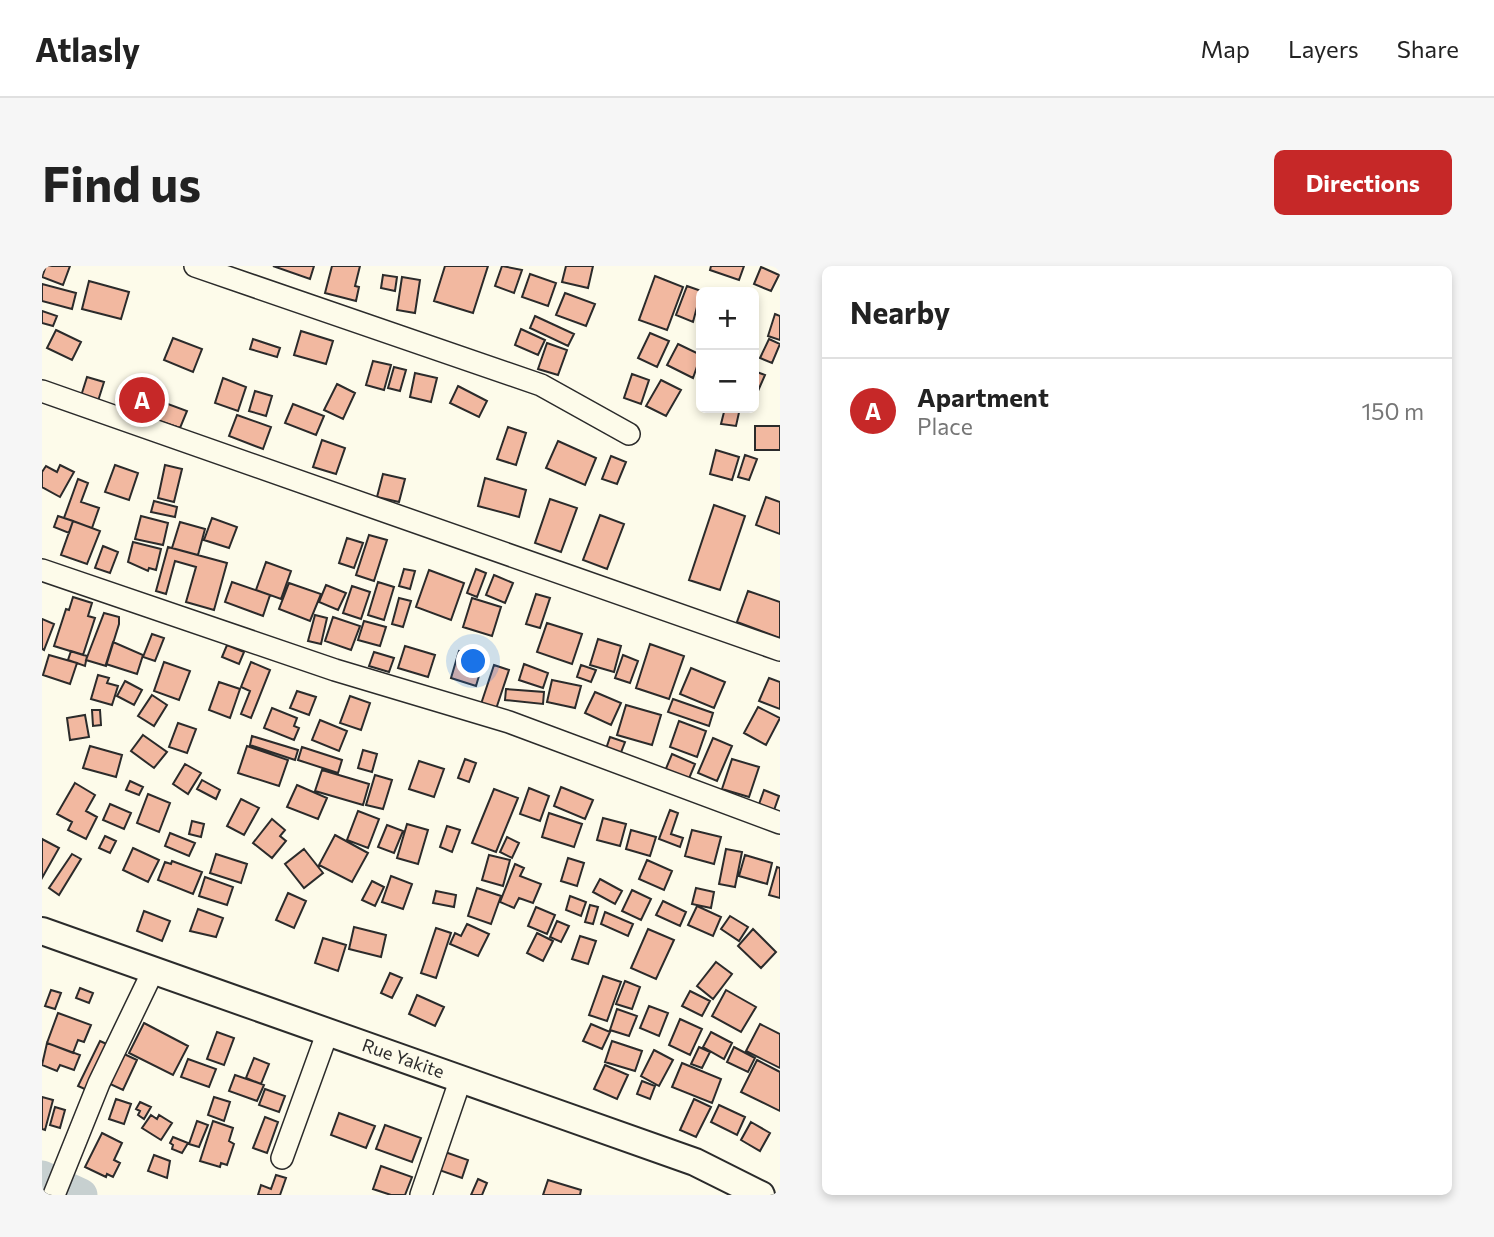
<!DOCTYPE html>
<html lang="en">
<head>
<meta charset="utf-8">
<style>
	body { margin:0; font-family:Commissioner,sans-serif; background:#f6f6f6; color:#222 }
	.controls { position:absolute; right:21px; top:21px; display:grid; overflow:hidden; border-radius:10px; box-shadow:0 4px 10px #0003 }
	.controls button { width:63px; height:63px; display:grid; place-items:center; padding:0; border:0; border-bottom:2px solid #e0e0e0; background:#fff; color:#222; font:35px sans-serif }
	.you { position:absolute; left:432px; top:396px; width:24px; height:24px; margin:-18px; border:5px solid #fff; border-radius:50%; background:#1a73e8; box-shadow:0 0 0 10px #1a73e833 }
	.badge { display:grid; place-items:center; width:46px; height:46px; border-radius:50%; background:#c62828; color:#fff; font-size:23px; font-weight:700 }
	.pin { position:absolute; translate:-50% -50%; border:4px solid #fff; box-shadow:0 2px 7px #0006 }
	.list { margin:0; padding:0; list-style:none }
	h2 { display:flex; justify-content:space-between; align-items:center; height:91px; margin:0; padding:0 28px; font-size:30px }
	h2 small { font-size:23px; font-weight:400; color:#767676 }
	.list li { display:grid; grid-template-columns:46px 1fr auto; gap:21px; align-items:center; box-sizing:border-box; height:105px; padding:0 28px; border-top:2px solid #e0e0e0 }
	.list b { display:block; font-size:26px; white-space:nowrap }
	.list p { margin:0; font-size:23px; white-space:nowrap; color:#767676 }
	.list em { font-size:23px; font-style:normal; color:#767676 }
	.map { position:relative; flex:none; width:738px; height:929px; overflow:hidden; border-radius:10px }
	header { display:flex; align-items:center; gap:42px; box-sizing:border-box; height:98px; padding:0 35px; background:#fff; border-bottom:2px solid #e0e0e0 }
	header strong { font-size:33px }
	nav { display:flex; gap:38px; margin-inline-start:auto; font-size:24px }
	.intro { display:flex; align-items:center; justify-content:space-between; box-sizing:border-box; height:168px; padding:0 42px }
	h1 { margin:0; font-size:49px }
	.button { padding:18px 32px; border-radius:10px; background:#c62828; color:#fff; font-size:24px; font-weight:700 }
	main { display:flex; gap:42px; padding:0 42px }
	aside { flex:1; background:#fff; border-radius:10px; box-shadow:0 4px 10px #0003 }
	.map>svg:first-child { display:block }
	.lines { fill:none; stroke-linecap:round; stroke-linejoin:round }
	.river { stroke:#c7d0d0; stroke-width:33 }
	.building { fill:#f2b8a0; stroke:#2b2b2b; stroke-width:2 }
	.minor-casing { stroke:#2b2b2b; stroke-width:24 }
	.major-casing { stroke:#2b2b2b; stroke-width:30 }
	.minor { stroke:#fdfbea; stroke-width:21 }
	.major { stroke:#fdfbea; stroke-width:26 }
	.labels { text-anchor:middle; stroke-width:5; stroke-linejoin:round; paint-order:stroke }
	.street-label { font-size:18px; fill:#2b2b2b; stroke:#fdfbea }
</style>
</head>
<body>
<header>
<strong>Atlasly</strong>
<nav><a>Map</a><a>Layers</a><a>Share</a></nav>
</header>
<div class="intro"><h1>Find us</h1><a class="button">Directions</a></div>
<main>
<div class="map">
<svg width="738" height="929" viewBox="0 0 738 929">
	<rect width="100%" height="100%" fill="#fdfbea"/>
	<g class="lines">
		<!-- river -->
		<path class="river" d="M0,911L39,929"/>
	</g>
	<!-- building -->
	<path class="building" d="M4,0H28L21,19L0,11Z
		M231,0H272L268,13Z
		M290,0H318L313,20L317,21L314,35L283,27Z
		M403,0H446L431,47L392,35Z
		M460,0L480,4L472,27L453,20Z
		M524,0H551L546,22L520,16Z
		M669,0H702L697,14L668,4Z
		M719,1L737,9L729,25L712,18Z
		M488,8L514,17L506,40L480,31Z
		M341,9L355,11L353,25L339,22Z
		M613,10L641,21L625,64L597,54Z
		M360,11L378,14L373,47L355,44Z
		M47,15L87,26L79,53L40,43Z
		M0,18L34,27L30,43L0,35Z
		M645,20L662,26H659L651,56L634,49Z
		M523,27L553,38L544,60L514,49Z
		M0,45L15,50L11,60L0,57Z
		M733,48L738,50V74L726,70Z
		M493,50L532,68L526,80L488,62Z
		M479,63L503,74L496,89L473,79Z
		M14,64L39,76L30,94L5,82Z
		M259,65L291,75L284,98L252,89Z
		M608,67L627,75L615,101L596,92Z
		M131,72L160,83L151,106L122,94Z
		M211,73L238,82L235,91L208,83Z
		M727,73L738,78L730,97L718,92Z
		M505,77L525,84L516,109L496,103Z
		M636,78L659,89L651,112L625,99Z
		M331,95L349,99L342,124L324,119Z
		M352,101L364,104L358,125L346,122Z
		M712,105L723,109L712,134Z
		M373,107L395,112L389,136L368,131Z
		M590,108L607,114L599,138L582,132Z
		M45,111L62,116L56,135L39,130Z
		M181,112L204,121L196,145L173,137Z
		M619,114L639,124L624,150L604,140Z
		M295,118L313,127L301,153L282,144Z
		M416,120L445,135L437,151L408,137Z
		M88,124L145,145L138,162L82,143Z
		M213,125L230,130L224,150L207,145Z
		M251,138L282,150L274,169L243,157Z
		M683,142H698L694,160L679,158Z
		M195,149L229,161L221,183L187,170Z
		M713,160H738V184H713Z
		M466,161L484,167L474,199L455,193Z
		M280,174L303,182L294,208L271,201Z
		M516,175L554,192L543,219L504,202Z
		M674,184L697,191L690,214L668,208Z
		M703,189L715,193L707,214L696,211Z
		M569,190L584,196L575,218L560,213Z
		M18,199L32,206L18,231L0,221V206L4,200L15,206Z
		M73,199L96,207L87,234L63,226Z
		M123,199L140,203L132,236L116,232Z
		M341,208L363,213L357,236L335,231Z
		M443,212L484,224L477,251L436,240Z
		M36,213L46,217L39,236L57,242L50,262L22,252Z
		M724,231L738,236V268L714,259Z
		M508,233L535,242L519,286L493,277Z
		M112,235L135,241L133,251L109,246Z
		M672,239L703,250L678,324L647,314Z
		M558,249L582,258L565,303L541,294Z
		M16,250L31,255L27,267L12,261Z
		M99,250L126,257L121,279L93,273Z
		M170,252L195,261L187,282L162,274Z
		M31,255L58,265L45,298L19,289Z
		M138,256L163,263L156,289L130,282Z
		M327,269L345,274L332,315L314,309Z
		M305,272L321,277L312,302L297,297Z
		M91,276L119,283L114,304L107,302L106,305L86,296Z
		M61,280L76,286L68,307L53,302Z
		M126,281L185,297L172,344L144,336L154,301L133,295L124,328L114,325Z
		M224,296L249,305L239,333L214,324Z
		M362,303L373,305L368,323L357,320Z
		M434,303L444,307L435,331L425,327Z
		M387,304L422,317L409,354L374,341Z
		M452,309L471,317L463,337L444,329Z
		M190,316L228,329L221,350L183,336Z
		M336,316L352,321L342,354L326,349Z
		M247,317L279,328L268,355L237,343Z
		M284,319L304,327L296,344L277,336Z
		M310,320L328,326L319,353L301,347Z
		M706,325L738,336V372L695,356Z
		M494,328L508,332L498,362L484,358Z
		M31,331L50,337L46,350L53,352L41,389L12,380L24,343L27,344Z
		M357,332L369,335L361,361L350,358Z
		M430,332L459,341L450,370L421,361Z
		M62,347L77,351V358L64,400L44,394Z
		M273,349L285,352L279,378L266,375Z
		M291,351L318,360L309,384L283,375Z
		M0,353L12,358L2,384L0,383Z
		M322,355L344,361L338,380L316,374Z
		M505,357L540,368L530,398L495,386Z
		M110,368L122,372L113,395L101,391Z
		M556,373L579,380L572,406L548,399Z
		M71,376L101,389L95,408L64,398Z
		M608,378L642,390L627,433L594,422Z
		M185,379L202,386L197,398L180,391Z
		M363,380L393,389L386,411L356,402Z
		M29,385L45,390L43,400L26,394Z
		M417,385L442,393L434,420L409,412Z
		M332,386L352,392L347,406L327,400Z
		M7,389L35,397L28,418L1,409Z
		M581,389L596,395L588,417L573,412Z
		M122,396L148,405L137,434L112,425Z
		M209,396L228,404L209,452L199,448L208,425L199,421Z
		M482,398L506,407L501,422L477,414Z
		M452,399L467,404L453,446L438,441Z
		M539,399L554,404L549,416L535,411Z
		M649,402L683,416L672,442L638,428Z
		M56,409L67,412L65,417L76,420L70,439L49,433Z
		M727,412L738,416V443L717,435Z
		M510,414L539,420L533,442L505,436Z
		M83,415L100,424L92,439L75,430Z
		M177,416L198,423L188,452L167,444Z
		M464,423L502,426L501,438L463,434Z
		M255,425L274,431L267,449L248,442Z
		M553,426L579,437L569,459L543,447Z
		M110,429L125,439L112,460L96,450Z
		M308,430L328,437L319,464L298,457Z
		M631,433L671,447L667,460L626,446Z
		M584,439L619,449L610,479L575,469Z
		M716,441L738,452L724,479L702,467Z
		M230,442L255,452L252,460L257,462L252,474L222,462Z
		M50,444H58L59,459L51,460Z
		M43,449L47,471L28,474L25,452Z
		M278,454L305,465L297,485L270,474Z
		M637,455L664,465L655,491L628,481Z
		M136,457L154,463L145,487L127,481Z
		M101,469L125,486L112,502L89,485Z
		M210,470L256,484L253,494L208,479Z
		M568,471L583,476L576,494L562,489Z
		M671,472L690,480L675,515L656,507Z
		M48,480L80,489L74,511L41,502Z
		M205,480L246,494L237,520L196,507Z
		M260,481L300,494L296,507L256,494Z
		M321,484L335,488L330,506L316,502Z
		M630,488L653,498L646,515L623,505Z
		M423,493L434,497L427,516L416,512Z
		M690,493L717,501L707,531L680,523Z
		M377,495L402,503L392,531L367,523Z
		M143,498L159,507L146,528L131,518Z
		M280,504L327,518L321,539L273,525Z
		M333,509L350,514L341,543L324,539Z
		M160,514L178,524L174,533L155,523Z
		M88,515L101,521L97,529L84,524Z
		M33,517L53,529L44,545L55,551L44,573L26,564L30,556L15,548Z
		M255,519L285,532L276,553L245,541Z
		M519,521L551,534L543,553L512,540Z
		M487,522L507,530L498,555L478,548Z
		M452,523L476,532L454,586L430,577Z
		M722,524L737,530L731,547L716,541Z
		M106,528L128,537L117,566L95,557Z
		M199,533L217,542L202,569L185,560Z
		M68,538L89,547L82,563L61,554Z
		M628,544L636,547L629,568L641,572L638,581L617,573Z
		M316,545L337,553L326,582L305,574Z
		M507,547L540,558L532,581L500,571Z
		M561,552L584,558L578,580L555,574Z
		M230,553L243,564L238,570L244,575L230,592L211,577Z
		M150,555L162,558L159,571L147,568Z
		M365,558L386,564L376,598L355,592Z
		M345,559L361,565L352,587L336,581Z
		M405,560L418,564L410,586L398,581Z
		M589,564L614,571L608,590L584,583Z
		M650,564L679,571L672,598L643,590Z
		M128,567L153,577L147,590L123,580Z
		M293,569L326,587L310,616L277,599Z
		M63,570L74,575L68,587L57,582Z
		M465,571L477,577L470,592L458,586Z
		M0,573L17,582L0,612Z
		M91,582L117,594L106,616L81,604Z
		M262,583L281,607L262,622L243,598Z
		M684,583L700,586L693,621L677,618Z
		M30,588L39,593L17,629L7,622Z
		M174,588L205,598L199,617L168,607Z
		M447,589L468,594L461,620L440,614Z
		M703,589L730,597L725,618L697,610Z
		M526,592L542,597L535,620L519,615Z
		M605,594L630,605L622,624L597,613Z
		M130,595L160,606L151,628L116,614L123,596L129,598Z
		M473,598L482,602L478,610L499,618L491,637L477,632L472,642L458,636Z
		M735,601L738,602V632L727,629Z
		M349,610L370,618L361,643L340,636Z
		M163,611L191,621L185,639L157,630Z
		M558,613L580,625L573,638L551,626Z
		M330,615L342,621L333,640L320,634Z
		M435,622L459,630L449,658L426,650Z
		M654,622L672,626L669,642L650,638Z
		M590,624L609,633L599,654L580,645Z
		M394,625L414,629L412,641L391,637Z
		M246,627L264,635L252,662L234,654Z
		M528,630L544,636L539,650L524,644Z
		M621,635L644,646L638,660L614,649Z
		M548,639L556,641L551,658L543,656Z
		M655,640L679,651L671,670L646,659Z
		M494,641L513,649L505,668L486,660Z
		M156,643L181,652L174,671L148,665Z
		M102,645L128,655L120,675L95,665Z
		M563,646L591,658L586,670L559,658Z
		M688,650L706,661L697,675L679,663Z
		M515,655L527,660L519,676L508,671Z
		M425,658L447,668L436,690L408,678L413,667L419,670Z
		M312,661L344,669L339,691L307,683Z
		M394,662L409,667L394,712L379,707Z
		M606,663L632,674L614,713L589,702Z
		M711,663L734,686L719,702L696,680Z
		M495,667L511,675L501,695L485,687Z
		M538,670L554,675L546,698L530,693Z
		M281,672L304,679L296,705L273,697Z
		M674,696L690,708L671,733L655,720Z
		M348,707L360,712L350,732L339,727Z
		M561,710L579,716L565,755L547,749Z
		M583,715L598,721L590,743L574,738Z
		M38,722L51,727L47,737L34,732Z
		M9,724L19,727L13,743L3,740Z
		M684,724L714,741L699,766L670,750Z
		M648,725L668,735L660,750L640,740Z
		M375,729L402,741L393,760L367,748Z
		M607,740L626,747L617,770L598,762Z
		M575,743L595,750L587,770L568,764Z
		M16,747L49,759L42,776L36,774L31,787L5,777Z
		M638,753L660,763L648,789L627,779Z
		M102,757L146,780L131,809L87,787Z
		M549,758L568,766L560,783L541,775Z
		M718,758L738,768V802L704,785Z
		M175,766L192,772L182,799L165,793Z
		M669,766L690,777L682,793L661,781Z
		M58,775L69,780L47,825L36,820Z
		M570,775L600,785L593,805L563,796Z
		M5,777L38,789L32,804L18,799L15,805L0,799Z
		M657,781L668,786L660,802L649,798Z
		M692,781L713,792L706,806L685,796Z
		M612,784L631,794L617,820L599,810Z
		M80,787L95,794L81,824L66,817Z
		M212,792L227,798L219,818L204,812Z
		M146,793L174,803L167,821L139,811Z
		M715,794L738,806V845L699,826Z
		M640,797L679,813L670,837L630,821Z
		M563,799L586,809L575,833L552,823Z
		M193,809L222,819L215,835L187,825Z
		M600,815L613,820L608,833L595,828Z
		M223,823L243,830L237,846L217,839Z
		M0,831L11,834L3,864L0,863Z
		M172,831L188,836L182,855L166,849Z
		M74,833L89,838L82,858L67,853Z
		M652,833L669,841L654,871L638,864Z
		M98,836L109,841L102,853L96,849L98,845L94,843Z
		M677,839L703,851L695,869L669,856Z
		M13,841L23,844L18,862L8,859Z
		M297,847L333,860L324,882L289,869Z
		M109,849L115,853L117,849L130,857L119,874L100,862Z
		M223,851L236,856L225,887L211,882Z
		M155,855L166,859L157,881L147,878Z
		M171,855L191,862L187,875L192,878L185,899L179,897L178,901L158,895Z
		M709,856L728,867L718,885L699,874Z
		M343,859L379,872L370,896L334,883Z
		M60,867L80,877L72,894L78,897L71,911L65,908L64,911L43,901Z
		M131,871L146,877L140,887L130,883L131,879L128,877Z
		M403,886L426,894L420,912L397,904Z
		M112,889L128,895L125,912L106,905Z
		M339,900L370,911L363,929H349L331,923Z
		M234,909L244,912L238,929H216L219,919L229,923Z
		M436,913L445,917L440,929H429Z
		M506,914L539,924L538,929H501Z"/>
	<g class="lines">
		<defs>
			<path id="minor" d="M153,0L499,119L587,168
				M0,125L738,384
				M0,304L293,404L467,456L738,557
				M240,892L286,765
				M12,929L57,817L112,703
				M379,929L419,812"/>
			<g id="major">
				<path id="s1" d="M0,665L653,896L719,929"/>
			</g>
		</defs>
		<!-- minor casing -->
		<use href="#minor" class="minor-casing"/>
		<!-- major casing -->
		<use href="#major" class="major-casing"/>
		<!-- minor -->
		<use href="#minor" class="minor"/>
		<!-- major -->
		<use href="#major" class="major"/>
	</g>
	<g class="labels">
		<!-- street labels -->
		<g class="street-label">
			<text dy="6" stroke="none"><textPath href="#s1" startOffset="383">Rue Yakite</textPath></text>
		</g>
	</g>
</svg>
<div class="controls">
<button>+</button>
<button>−</button>
</div>
<div class="you"></div>
<div class="pin badge" style="left:100px;top:134px">A</div>
</div>
<aside>
<h2>Nearby<small></small></h2>
<ul class="list">
<li><span class="badge">A</span><div><b>Apartment</b><p>Place</p></div><em>150 m</em></li>
</ul>
</aside>
</main>
</body>
</html>
